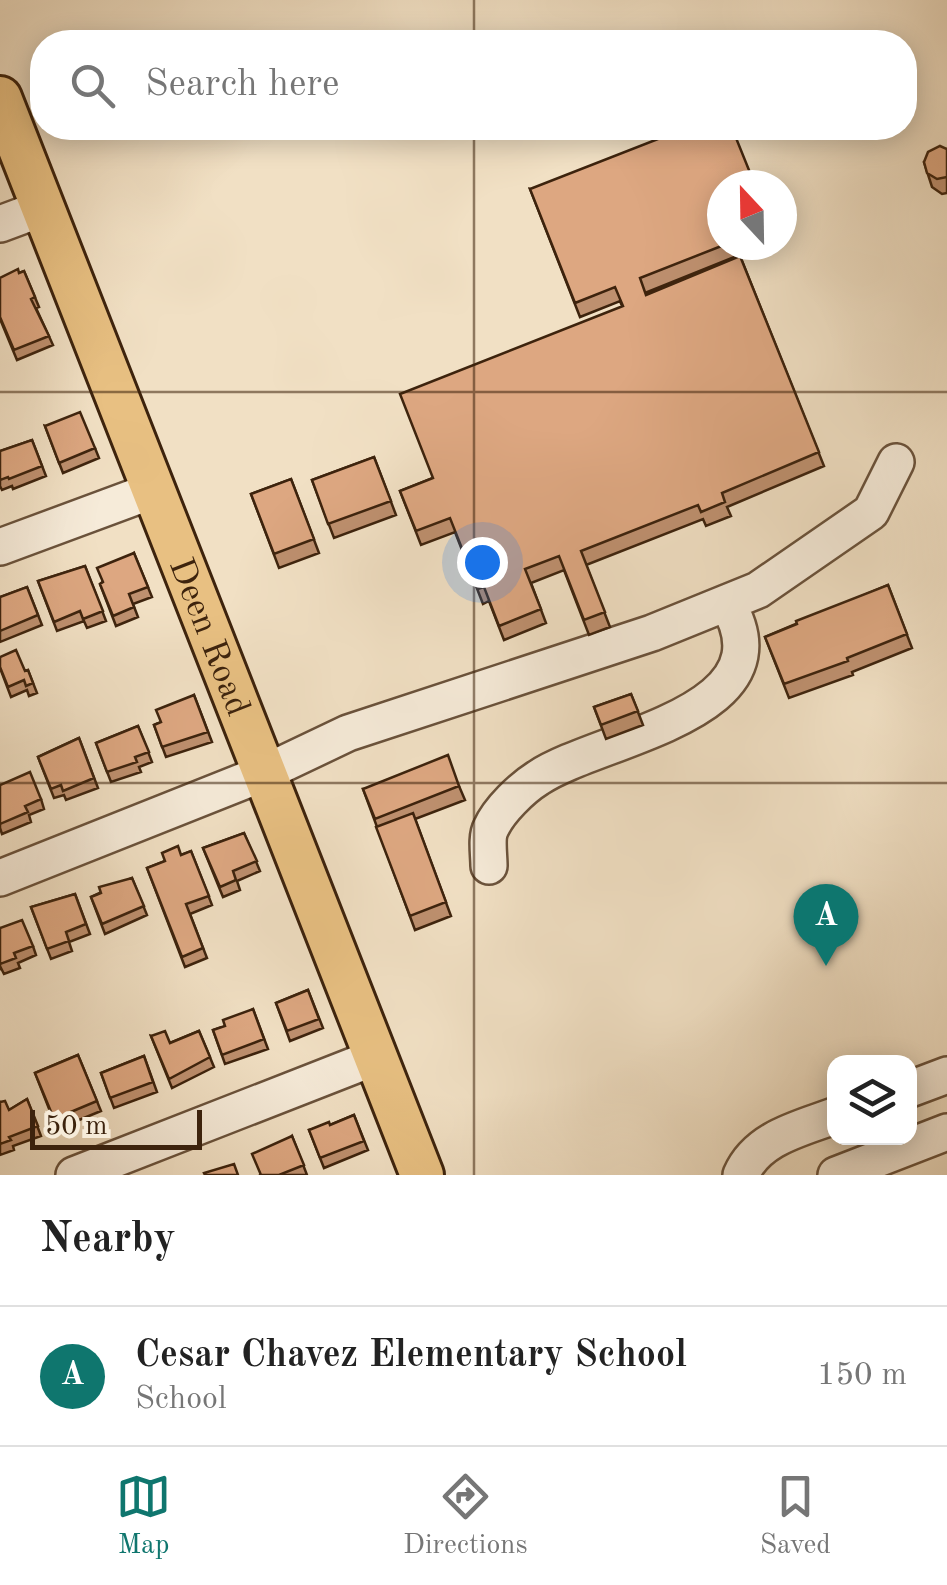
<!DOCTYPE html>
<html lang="en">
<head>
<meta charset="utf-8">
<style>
	body { margin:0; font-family:"Old Standard TT",serif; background:#f6f6f6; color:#222 }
	.controls { position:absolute; right:30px; bottom:30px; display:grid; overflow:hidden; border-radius:20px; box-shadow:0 5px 25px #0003 }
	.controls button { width:90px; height:90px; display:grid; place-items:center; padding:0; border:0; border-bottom:2px solid #e0e0e0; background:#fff; color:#222; font:50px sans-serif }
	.compass { position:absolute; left:707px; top:170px; width:90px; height:90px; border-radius:50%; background:#fff; box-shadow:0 5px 25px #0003; rotate:338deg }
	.scale { position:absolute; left:30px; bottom:25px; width:172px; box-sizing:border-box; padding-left:10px; border:5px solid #3d230d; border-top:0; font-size:28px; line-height:35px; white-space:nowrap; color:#3d230d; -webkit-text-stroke:8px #f6ebd9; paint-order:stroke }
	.you { position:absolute; left:482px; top:562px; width:35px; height:35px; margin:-25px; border:8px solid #fff; border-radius:50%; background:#1a73e8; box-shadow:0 0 0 15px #1a73e833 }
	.badge { display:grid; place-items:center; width:65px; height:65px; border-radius:50%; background:#0f766e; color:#fff; font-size:32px; font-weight:700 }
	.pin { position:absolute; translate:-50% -82px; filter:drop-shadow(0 2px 5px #0008) }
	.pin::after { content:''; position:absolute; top:52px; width:35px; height:30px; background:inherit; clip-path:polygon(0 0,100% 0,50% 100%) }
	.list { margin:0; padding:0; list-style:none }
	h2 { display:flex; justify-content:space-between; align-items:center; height:130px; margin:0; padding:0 40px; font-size:42px }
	h2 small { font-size:32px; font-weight:400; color:#767676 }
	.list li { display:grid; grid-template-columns:65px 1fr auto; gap:30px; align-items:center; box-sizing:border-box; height:140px; padding:0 40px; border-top:2px solid #e0e0e0 }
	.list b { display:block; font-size:38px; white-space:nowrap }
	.list p { margin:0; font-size:32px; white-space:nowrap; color:#767676 }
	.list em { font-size:32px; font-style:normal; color:#767676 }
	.icon { flex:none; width:55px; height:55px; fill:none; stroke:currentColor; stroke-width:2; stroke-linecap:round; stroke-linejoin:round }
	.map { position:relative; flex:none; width:947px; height:1175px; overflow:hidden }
	.search { position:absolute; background:#fff; box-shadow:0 5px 25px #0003; left:30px; right:30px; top:30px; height:110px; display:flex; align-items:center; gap:25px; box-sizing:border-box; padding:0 35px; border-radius:40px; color:#767676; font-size:38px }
	.sheet { height:270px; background:#fff }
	nav { display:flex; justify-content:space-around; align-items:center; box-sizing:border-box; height:140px; border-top:2px solid #e0e0e0; background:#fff; font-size:28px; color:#767676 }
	nav a { display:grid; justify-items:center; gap:5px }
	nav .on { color:#0f766e }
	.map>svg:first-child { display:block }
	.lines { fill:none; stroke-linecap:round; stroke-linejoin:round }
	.minor-casing { stroke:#6a523b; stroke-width:40 }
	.major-casing { stroke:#3d230d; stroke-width:48 }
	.minor { stroke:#f6ebd9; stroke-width:35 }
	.major { stroke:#e8c082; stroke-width:42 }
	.wall { fill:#be906f; stroke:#3d230d; stroke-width:2.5 }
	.building { fill:#dda781; stroke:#3d230d; stroke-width:2.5 }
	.grid { fill:none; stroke:#3d230d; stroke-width:2.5; stroke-opacity:0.55 }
	.labels { text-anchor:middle; stroke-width:8; stroke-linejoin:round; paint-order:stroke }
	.street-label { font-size:35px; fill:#3d230d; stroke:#f6ebd9 }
</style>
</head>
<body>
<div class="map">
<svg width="947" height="1175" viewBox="0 0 947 1175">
	<rect width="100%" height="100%" fill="#f1e0c4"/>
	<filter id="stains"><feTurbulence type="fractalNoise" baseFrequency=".002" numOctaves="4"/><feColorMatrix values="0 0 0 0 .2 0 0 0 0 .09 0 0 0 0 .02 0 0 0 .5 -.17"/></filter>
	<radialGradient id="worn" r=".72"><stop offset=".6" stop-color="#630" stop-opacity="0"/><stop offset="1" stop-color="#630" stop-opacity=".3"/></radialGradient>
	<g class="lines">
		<defs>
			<path id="minor" d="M0,224L43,208
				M0,547L154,490
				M489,866C489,855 486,837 491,828C499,810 522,788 538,778C599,737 794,714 727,603
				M0,878L264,773L348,733L652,633L758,590L871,512L896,462
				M910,1089L947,1075
				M74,1175L376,1057
				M741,1175C757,1138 799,1129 834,1116
				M836,1175L947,1132"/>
			<g id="major">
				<path id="s1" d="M0,98L422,1175"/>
			</g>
		</defs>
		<!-- minor casing -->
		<use href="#minor" class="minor-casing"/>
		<!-- major casing -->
		<use href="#major" class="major-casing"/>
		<!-- minor -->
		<use href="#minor" class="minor"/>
		<!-- major -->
		<use href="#major" class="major"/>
	</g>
	<!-- wall -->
	<path class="wall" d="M947,149V193L942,194L932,187L924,162Z
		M530,189L722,245H764L645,293L646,295L740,256L824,466L727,507L731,516L706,526L703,519L586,565L610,627L589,635L564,570L531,583L546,623L504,640L489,601L483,604L455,532L421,545L400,491L433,478L622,306L620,301L580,317Z
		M24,271L39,307L36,308L53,345L17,360L0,319L19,273Z
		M45,426L95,448L99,458L63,473Z
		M32,440L46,476L13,489L12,486L2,490L0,486V451Z
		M374,457L396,515L334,538L312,480Z
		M291,479L319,553L279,568L251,494Z
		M134,553L152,597L133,604L138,617L116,626L100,584Z
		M85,566L106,621L87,628L84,621L57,631L38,581Z
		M888,585L912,648L852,672L853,675L789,698L765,637Z
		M27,587L42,625L0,642V597Z
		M0,668L25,671L28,670L37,693L29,696L27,690L11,697Z
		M631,694L643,725L606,739L594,707Z
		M194,695L212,742L166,757L154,725L161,722Z
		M138,726L152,762L139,767L141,772L111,782L96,743Z
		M79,738L98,788L66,800L64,795L54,798L38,757Z
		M0,785L41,799L44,809L29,815L31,822L2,834L0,828Z
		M459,786L465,800L415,819L451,916L415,930L363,789Z
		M244,833L260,871L237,881L240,890L223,897L203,848Z
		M191,851L212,905L190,914L207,958L185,967L147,868Z
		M132,878L147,915L105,934L91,897Z
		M75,894L90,934L69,942L72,951L51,959L31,907Z
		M0,928L33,946L36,955L18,963L20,968L4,974L1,968L0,969Z
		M308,990L323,1028L290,1041L276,1003Z
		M253,1009L268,1049L225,1064L213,1030L225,1026Z
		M199,1031L214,1067L172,1088L151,1036L170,1043Z
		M78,1055L101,1111L57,1129L35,1073Z
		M144,1056L157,1092L114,1108L101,1073Z
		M27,1099L41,1136L13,1146L14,1150L0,1155V1102L9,1110Z
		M354,1115L368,1150L324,1168L309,1130L330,1125Z
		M292,1136L307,1175H260Z"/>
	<!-- building -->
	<path class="building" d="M686,128H732L755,185H722V245H724L640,278L646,295L740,256L819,452L722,493L725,502L701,512L698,505L581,551L605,612L584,620L559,556L525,569L541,609L499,626L484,587L478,589L450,518L416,531L400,491L433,478L400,394L623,306L615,287L575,303L530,189Z
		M940,146L947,149V177L937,179L927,173L924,162L928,152Z
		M18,269L19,273L24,271L35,297L31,299L49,336L14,350L0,317V278Z
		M80,412L95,448L59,463L45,426Z
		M32,440L42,466L9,479L8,477L0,480V451Z
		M374,457L391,501L328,524L312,480Z
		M291,479L314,539L274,554L251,494Z
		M134,553L148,587L129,594L134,607L113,616L100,584L103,582L97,568Z
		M85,566L103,611L83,619L80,611L54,622L38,581Z
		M888,585L907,634L847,658L848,661L784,684L765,637L797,624L796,621Z
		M27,587L38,615L0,631V597Z
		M16,650L25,671L28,670L33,683L26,686L24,680L8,687L0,667V657Z
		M631,694L638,711L601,725L594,707Z
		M194,695L208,732L162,747L154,725L161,722L156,710Z
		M138,726L149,752L135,757L137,762L107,772L96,743Z
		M79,738L94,778L63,791L61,785L51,789L38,757Z
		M448,755L459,786L375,819L363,789Z
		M30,772L41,799L25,806L28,812L0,824V785Z
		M413,813L446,902L410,916L376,827Z
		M244,833L257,861L233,871L236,880L220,887L203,848Z
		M178,846L181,855L191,851L209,896L186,904L203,948L182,957L147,868L165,861L162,853Z
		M132,878L144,906L102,924L91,897L101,893L99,887Z
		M75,894L86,924L66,932L69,941L47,949L31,907Z
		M22,920L33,946L14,953L16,958L0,964V928Z
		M308,990L319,1019L287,1031L276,1003Z
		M253,1009L264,1039L222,1055L213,1030L225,1026L223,1020Z
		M165,1031L170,1043L199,1031L210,1057L169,1079L151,1036Z
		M78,1055L97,1101L54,1119L35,1073Z
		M144,1056L153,1082L110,1098L101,1073Z
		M27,1099L38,1126L9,1137L11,1140L0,1144V1102L5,1101L9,1110Z
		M354,1115L364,1141L320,1158L309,1130L329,1122L330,1125Z
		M292,1136L304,1165L279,1175H261L252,1154Z
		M234,1164L238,1175H205L204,1173Z"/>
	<!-- grid -->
	<path class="grid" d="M474,0V42M474,128V1175M0,392H947M0,783H947"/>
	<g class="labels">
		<!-- street labels -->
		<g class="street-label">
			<text dy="12" stroke="none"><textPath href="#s1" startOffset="578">Deen Road</textPath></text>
		</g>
	</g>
	<rect width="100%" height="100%" filter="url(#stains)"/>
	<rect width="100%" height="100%" fill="url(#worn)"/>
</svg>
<div class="controls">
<button><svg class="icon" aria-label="layers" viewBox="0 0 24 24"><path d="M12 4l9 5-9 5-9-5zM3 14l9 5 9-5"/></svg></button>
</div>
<svg class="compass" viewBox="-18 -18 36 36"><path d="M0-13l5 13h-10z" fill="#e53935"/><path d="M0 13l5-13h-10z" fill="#767676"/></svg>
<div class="scale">50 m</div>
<div class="you"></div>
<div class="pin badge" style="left:826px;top:966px">A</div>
<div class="search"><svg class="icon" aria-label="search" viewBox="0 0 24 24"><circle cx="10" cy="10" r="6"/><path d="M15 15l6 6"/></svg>Search here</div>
</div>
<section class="sheet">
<h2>Nearby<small></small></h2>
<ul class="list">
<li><span class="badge">A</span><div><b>Cesar Chavez Elementary School</b><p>School</p></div><em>150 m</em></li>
</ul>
</section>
<nav>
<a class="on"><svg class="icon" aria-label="map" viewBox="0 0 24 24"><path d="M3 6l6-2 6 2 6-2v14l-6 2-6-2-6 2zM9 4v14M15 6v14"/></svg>Map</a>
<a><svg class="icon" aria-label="directions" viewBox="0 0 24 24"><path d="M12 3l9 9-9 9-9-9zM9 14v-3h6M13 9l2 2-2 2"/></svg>Directions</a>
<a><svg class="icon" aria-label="saved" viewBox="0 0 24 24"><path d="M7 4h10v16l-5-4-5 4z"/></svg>Saved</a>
</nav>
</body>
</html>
